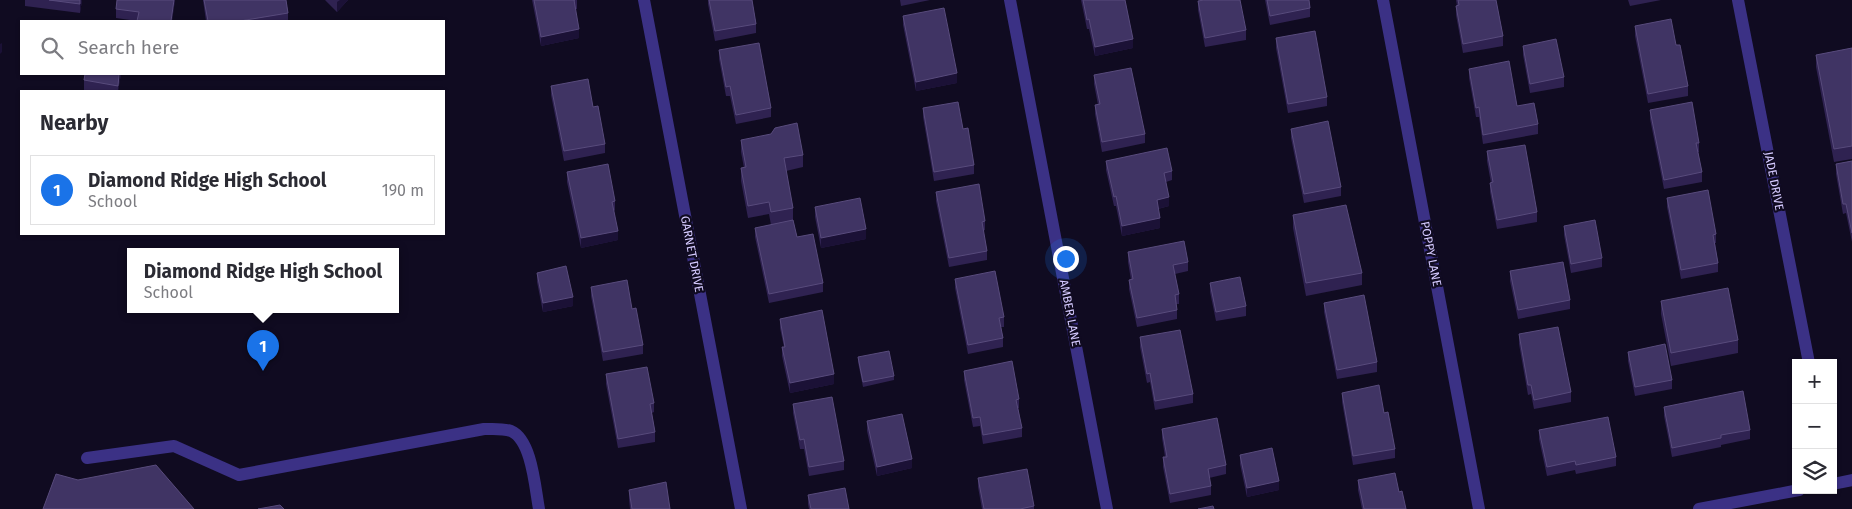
<!DOCTYPE html>
<html lang="en">
<head>
<meta charset="utf-8">
<style>
	body { margin:0; font-family:"Fira Sans",sans-serif; background:#f2f2f3; color:#2b2b33 }
	.controls { position:absolute; right:15px; bottom:15px; display:grid; overflow:hidden; border-radius:0px; box-shadow:0 1px 4px #0004 }
	.controls button { width:45px; height:45px; display:grid; place-items:center; padding:0; border:0; border-bottom:1px solid #e1e1e2; background:#fff; color:#2b2b33; font:25px sans-serif }
	.you { position:absolute; left:1065px; top:258px; width:18px; height:18px; margin:-12px; border:4px solid #fff; border-radius:50%; background:#1a73e8; box-shadow:0 0 0 8px #1a73e833 }
	.badge { display:grid; place-items:center; width:32px; height:32px; border-radius:50%; background:#1a73e8; color:#fff; font-size:16px; font-weight:700 }
	.pin { position:absolute; translate:-50% -41px; filter:drop-shadow(0 1px 2px #0008) }
	.pin::after { content:''; position:absolute; top:26px; width:18px; height:15px; background:inherit; clip-path:polygon(0 0,100% 0,50% 100%) }
	.popup { position:absolute; left:127px; top:248px; width:272px; height:65px; box-sizing:border-box; display:grid; place-content:center; border-radius:0px; background:#fff; filter:drop-shadow(0 1px 4px #0005); font-size:16px; white-space:nowrap; color:#7c7c81 }
	.popup b { font-size:19px; color:#2b2b33 }
	.popup::after { content:''; position:absolute; left:50%; top:100%; margin-left:-10px; border:10px solid transparent; border-top-color:#fff }
	.list { margin:0; padding:0; list-style:none }
	h2 { display:flex; justify-content:space-between; align-items:center; height:65px; margin:0; padding:0 20px; font-size:21px }
	h2 small { font-size:16px; font-weight:400; color:#7c7c81 }
	.list li { display:grid; grid-template-columns:32px 1fr auto; gap:15px; align-items:center; box-sizing:border-box; height:70px; margin:0 10px 10px; padding:0 10px; border:1px solid #e1e1e2; border-radius:0px }
	.list b { display:block; font-size:19px; white-space:nowrap }
	.list p { margin:0; font-size:16px; white-space:nowrap; color:#7c7c81 }
	.list em { font-size:16px; font-style:normal; color:#7c7c81 }
	.icon { flex:none; width:28px; height:28px; fill:none; stroke:currentColor; stroke-width:2; stroke-linecap:round; stroke-linejoin:round }
	.map { position:relative; flex:none; width:1852px; height:509px; overflow:hidden }
	.search { position:absolute; background:#fff; box-shadow:0 1px 4px #0004; left:20px; top:20px; width:425px; height:55px; display:flex; align-items:center; gap:12px; box-sizing:border-box; padding:0 18px; border-radius:0px; color:#7c7c81; font-size:19px }
	.panel { position:absolute; background:#fff; box-shadow:0 1px 4px #0004; left:20px; top:90px; width:425px; height:145px; border-radius:0px }
	.map>svg:first-child { display:block }
	.lines { fill:none; stroke-linecap:round; stroke-linejoin:round }
	.lane { stroke:#3b3185; stroke-width:12 }
	.street { stroke:#3b3185; stroke-width:12 }
	.wall { fill:#2f2251 }
	.shaded-wall { fill:#1b1136 }
	.building { fill:#403464; stroke:#584b7c }
	.labels { text-anchor:middle; stroke-width:4.5; stroke-linejoin:round; paint-order:stroke }
	.street-label { font-size:12px; fill:#d5caff; stroke:#100b21 }
</style>
</head>
<body>
<div class="map">
<svg width="1852" height="509" viewBox="0 0 1852 509">
	<rect width="100%" height="100%" fill="#100b21"/>
	<g class="lines">
		<!-- lane -->
		<path class="lane" d="M87,458L174,446L239,475L484,429C493,429 502,428 511,431C532,440 535,488 539,509"/>
		<!-- street -->
		<path class="street" d="M644,0L741,509
			M1010,0L1107,509
			M1383,0L1479,509
			M1738,0L1809,363
			M1833,484L1852,480
			M1699,509L1799,490"/>
	</g>
	<!-- wall -->
	<path class="wall" d="M25,0H82L80,13L25,6Z
		M117,0H175L172,21H137L116,18V9Z
		M203,0H286L288,13V21H206Z
		M325,0H348L337,12Z
		M532,0H577V9H575L579,38L541,46Z
		M708,0H752L756,24V33L715,41L708,4Z
		M900,0H930L901,6Z
		M1081,0H1125L1133,48L1095,56L1089,29H1087Z
		M1265,0H1309L1310,8V17L1270,25Z
		M1456,0H1496L1503,36V46L1463,53L1456,15V6H1457Z
		M1628,0H1661L1630,6Z
		M1198,1L1246,30V40L1205,47L1198,10Z
		M903,16L957,83L916,91L903,25Z
		M1635,26L1676,45L1688,86V96L1648,103L1635,36Z
		M1276,38L1327,97V106L1288,113L1276,48Z
		M1523,46L1564,77V87L1530,93L1523,55Z
		M1852,48V159L1834,162L1816,67V55Z
		M719,50L771,108V117L736,124L730,96H726L719,59Z
		M1469,69L1517,106L1538,124V134L1483,144L1479,117H1476L1469,78Z
		M121,74L118,91H95L84,90V80Z
		M1094,75L1145,134V143L1102,152L1095,114V105H1098L1094,84Z
		M551,86L593,107L605,144V153L564,161L551,95Z
		M923,108L963,129L974,165V174L934,181L923,117Z
		M1650,110L1699,143V152H1698L1702,172V182L1664,189L1650,119Z
		M1291,129L1341,187V196L1304,203L1291,138Z
		M741,140L803,155V167L786,171L793,208V220L797,237L823,283V292L769,303L755,237V228L771,225L769,214L748,218L741,181V168H744L741,152Z
		M1487,151L1537,212V222L1497,229L1490,192V183H1491L1487,161Z
		M1106,161L1172,171V180L1166,182L1169,206L1158,209L1160,228L1122,236L1116,206H1114L1106,170Z
		M1852,161V242L1846,213L1843,214L1836,174V164Z
		M567,172L615,201V210L614,211L618,240L581,248L567,182Z
		M936,192L985,221V230L983,231L987,251V260L949,267L936,201Z
		M1667,198L1716,234V243H1715L1718,263V272L1681,279L1667,207Z
		M815,207L866,239L821,248L815,217Z
		M1293,215L1362,273V285L1306,296L1293,228Z
		M1564,226L1602,258V267L1571,273L1564,235Z
		M1128,252L1188,262V271L1175,274L1179,294V304H1176L1177,310V319L1137,327L1129,289V280H1131L1128,262Z
		M1510,271L1570,300V309L1518,319L1510,281Z
		M537,273L573,306L543,312L537,282Z
		M955,279L1004,317V327H1001L1003,338V347L968,354L955,288Z
		M1210,283L1246,306V316L1216,321L1210,292Z
		M591,287L643,345V354L603,361L591,296Z
		M1661,301L1738,340V353L1671,366L1661,314Z
		M1324,303L1377,362V372L1337,379L1324,312Z
		M780,319L834,384L790,393L782,356V347H784L780,328Z
		M1519,334L1571,392V402L1534,409L1531,394L1528,395L1519,344Z
		M1140,337L1193,394V403L1155,410L1150,382L1147,383L1140,347Z
		M1628,352L1672,380V389L1635,396L1628,361Z
		M858,357L894,376V380L863,387L858,362Z
		M964,371L1019,399V408H1018L1022,428V437L983,444L980,426L973,427L964,380Z
		M606,374L654,403V412L652,413L655,432V442L618,448L606,384Z
		M1342,393L1384,413L1395,449V458L1353,465L1342,402Z
		M793,404L844,461V470L809,476L804,449H800L793,413Z
		M1664,407L1750,430V439L1721,445V447L1672,457L1664,416Z
		M867,421L912,468L877,476L867,431Z
		M1162,429L1226,465V474L1209,478L1211,486V495L1170,503L1163,467V457H1165L1162,438Z
		M1539,430L1616,457V466L1576,474L1575,470L1547,476L1539,439Z
		M1240,455L1279,490L1247,497L1240,464Z
		M978,478L1034,506V509H982L978,487Z
		M1358,480L1399,492L1406,509H1362L1358,490Z
		M629,490L670,509H630L629,499Z
		M808,495L849,509H809L808,504Z"/>
	<!-- shaded-wall -->
	<path class="shaded-wall" d="M80,0H82L80,13Z
		M174,0H175L172,21H171Z
		M340,0H348L337,12V2Z
		M579,29V38L541,46V37Z
		M1133,39V48L1095,56V47Z
		M2,43V52L0,54V44Z
		M957,73V83L916,91V82Z
		M119,74H121L118,91V86Z
		M1169,197V206L1157,209V200Z
		M1160,218V228L1122,236V226Z
		M866,229V239L821,248V238Z
		M618,231V240L581,248V238Z
		M573,297V306L543,312V303Z
		M834,374V384L790,393V383Z
		M912,459V468L877,476V467Z
		M1279,481V490L1247,497V488Z"/>
	<!-- building -->
	<path class="building" d="M49,0H80V4Z
		M117,0H174L171,21H137L139,12L116,9Z
		M204,0H286L288,13L240,21H208Z
		M534,0H575H574L579,29L541,37Z
		M709,0H752L756,24L715,31Z
		M1083,0H1125L1133,39L1095,47L1089,19L1087,20Z
		M1204,0H1240L1246,30L1205,38L1198,1Z
		M1267,0H1309L1310,8L1270,16Z
		M1458,0H1496L1503,36L1463,44L1456,6L1459,5Z
		M944,8L957,73L916,82L903,16Z
		M1671,19L1676,45H1680L1688,86L1648,94L1635,26Z
		M1315,31L1327,97L1288,104L1276,38Z
		M1556,39L1564,77L1530,84L1523,46Z
		M759,43L771,108L736,115L730,86L726,87L719,50Z
		M1852,48V146L1834,149L1816,55Z
		M1509,61L1517,106L1534,103L1538,124L1483,135L1479,107L1476,108L1469,69Z
		M1131,68L1145,134L1102,142L1095,105L1100,104L1094,75Z
		M85,74H119L118,86L84,80Z
		M588,79L593,107L598,106L605,144L564,151L551,86Z
		M958,102L963,129L968,128L974,165L934,172L923,108Z
		M1692,102L1699,143H1696L1702,172L1664,180L1650,110Z
		M1328,121L1341,187L1304,194L1291,129Z
		M797,123L803,155L784,158L793,208L771,212L769,202L748,206L741,168L746,167L741,140L771,134L775,128Z
		M1525,145L1537,212L1497,220L1490,183L1493,182L1487,151Z
		M1167,148L1172,171L1164,173L1169,197L1157,200L1160,218L1122,226L1116,196L1114,197L1106,161Z
		M1852,161V233L1846,204H1843L1836,164Z
		M608,164L615,201L612,202L618,231L581,238L567,172Z
		M979,184L985,221L982,222L987,251L949,258L936,192Z
		M1708,190L1716,234L1713,235L1718,263L1681,270L1667,198Z
		M860,198L866,229L821,238L815,207Z
		M1346,205L1362,273L1306,283L1293,215Z
		M793,220L797,237L813,234L823,283L769,294L755,228Z
		M1595,220L1602,258L1571,264L1564,226Z
		M1184,241L1188,262L1173,265L1179,294L1175,295L1177,310L1137,318L1129,280L1133,279L1128,252Z
		M1563,262L1570,300L1518,310L1510,271Z
		M566,266L573,297L543,303L537,273Z
		M995,271L1004,317L999,318L1003,338L968,345L955,279Z
		M1240,277L1246,306L1216,312L1210,283Z
		M627,280L632,309L636,308L643,345L603,352L591,287Z
		M1728,288L1738,340L1671,353L1661,301Z
		M1364,295L1377,362L1337,370L1324,303Z
		M822,310L834,374L790,383L782,347H785L780,319Z
		M1558,327L1571,392L1534,400L1531,385H1528L1519,334Z
		M1180,330L1193,394L1155,401L1150,373L1147,374L1140,337Z
		M1665,344L1672,380L1635,387L1628,352Z
		M889,351L894,376L863,382L858,357Z
		M1012,361L1019,399L1016,400L1022,428L983,435L980,417L973,418L964,371Z
		M647,367L654,403L650,404L655,432L618,439L606,374Z
		M1379,385L1384,413L1388,412L1395,449L1353,456L1342,393Z
		M1743,391L1750,430L1721,435V438L1672,448L1664,407Z
		M832,397L844,461L809,467L804,439L800,440L793,404Z
		M902,414L912,459L877,467L867,421Z
		M1608,417L1616,457L1576,465L1575,461L1547,467L1539,430Z
		M1217,418L1226,465L1208,469L1211,486L1170,494L1163,457H1167L1162,429Z
		M1272,448L1279,481L1247,488L1240,455Z
		M156,465L194,509H43L56,474L78,480Z
		M1027,469L1034,506L1020,509H984L978,478Z
		M1395,473L1399,492L1402,491L1406,509H1364L1358,480Z
		M666,482L670,509H632L629,490Z
		M845,488L849,509H811L808,495Z
		M280,505L284,509H258Z
		M1213,506L1214,509H1198Z"/>
	<g class="labels">
		<!-- street labels -->
		<g class="street-label">
			<text transform="translate(1774 181) rotate(79)" y="4">JADE DRIVE</text>
			<text transform="translate(692 254) rotate(79)" y="4">GARNET DRIVE</text>
			<text transform="translate(1431 254) rotate(79)" y="4">POPPY LANE</text>
			<text transform="translate(1070 313) rotate(79)" y="4">AMBER LANE</text>
		</g>
	</g>
</svg>
<div class="controls">
<button>+</button>
<button>−</button>
<button><svg class="icon" aria-label="layers" viewBox="0 0 24 24"><path d="M12 4l9 5-9 5-9-5zM3 14l9 5 9-5"/></svg></button>
</div>
<div class="you"></div>
<div class="pin badge" style="left:263px;top:371px">1</div>
<div class="popup"><b>Diamond Ridge High School</b>School</div>
<div class="search"><svg class="icon" aria-label="search" viewBox="0 0 24 24"><circle cx="10" cy="10" r="6"/><path d="M15 15l6 6"/></svg>Search here</div>
<section class="panel">
<h2>Nearby<small></small></h2>
<ul class="list">
<li><span class="badge">1</span><div><b>Diamond Ridge High School</b><p>School</p></div><em>190 m</em></li>
</ul>
</section>
</div>
</body>
</html>
